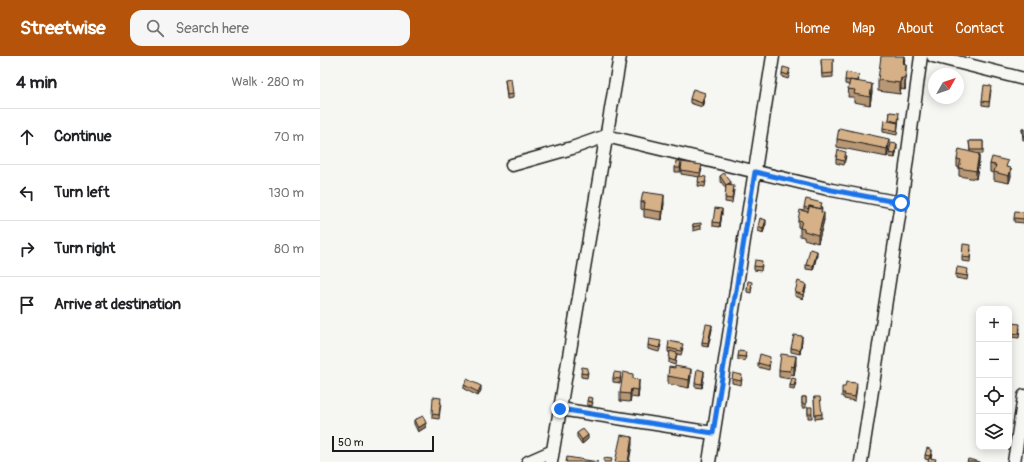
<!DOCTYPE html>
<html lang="en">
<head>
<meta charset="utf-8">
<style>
	body { margin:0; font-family:Pangolin,sans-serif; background:#f6f6f6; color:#202124 }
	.controls { position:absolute; right:12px; bottom:12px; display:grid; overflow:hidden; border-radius:8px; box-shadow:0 2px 10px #0003 }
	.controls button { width:36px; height:36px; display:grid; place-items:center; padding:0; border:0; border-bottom:1px solid #e0e0e0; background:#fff; color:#202124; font:20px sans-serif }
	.compass { position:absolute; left:608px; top:12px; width:36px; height:36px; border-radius:50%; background:#fff; box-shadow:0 2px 10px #0003; rotate:50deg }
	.scale { position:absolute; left:12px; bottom:10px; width:102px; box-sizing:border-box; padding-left:4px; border:2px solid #1c1c1c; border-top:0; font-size:11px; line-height:14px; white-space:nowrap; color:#1c1c1c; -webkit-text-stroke:3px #f6f6f2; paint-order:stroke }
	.stop { position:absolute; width:12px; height:12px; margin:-9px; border:3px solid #1a73e8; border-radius:50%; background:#fff }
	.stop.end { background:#1a73e8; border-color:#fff; box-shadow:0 1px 4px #0008 }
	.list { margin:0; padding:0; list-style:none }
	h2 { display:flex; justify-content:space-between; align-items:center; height:52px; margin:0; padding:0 16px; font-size:17px }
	h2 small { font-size:13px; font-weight:400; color:#757577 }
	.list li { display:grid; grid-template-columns:26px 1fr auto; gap:12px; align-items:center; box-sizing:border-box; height:56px; padding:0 16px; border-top:1px solid #e0e0e0 }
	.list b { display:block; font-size:15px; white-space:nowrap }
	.list em { font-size:13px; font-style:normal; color:#757577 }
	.icon { flex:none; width:22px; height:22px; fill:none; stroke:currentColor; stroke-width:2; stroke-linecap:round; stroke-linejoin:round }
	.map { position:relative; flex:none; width:704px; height:406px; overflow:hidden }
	header { display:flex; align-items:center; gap:24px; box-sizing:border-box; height:56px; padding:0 20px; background:#b45309; color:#fff }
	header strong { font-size:19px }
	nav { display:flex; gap:22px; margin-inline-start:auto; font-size:14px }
	.search { width:280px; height:36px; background:#f6f6f6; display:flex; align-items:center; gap:10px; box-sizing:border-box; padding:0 14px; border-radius:12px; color:#757577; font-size:15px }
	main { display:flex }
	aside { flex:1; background:#fff }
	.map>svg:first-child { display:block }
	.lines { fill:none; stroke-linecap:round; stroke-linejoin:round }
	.street-casing { stroke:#1c1c1c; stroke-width:15 }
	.street { stroke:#f6f6f2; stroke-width:12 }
	.wall { fill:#b89774; stroke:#1c1c1c }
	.shaded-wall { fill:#967b5e; stroke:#1c1c1c }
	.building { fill:#d6b087; stroke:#1c1c1c }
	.route { stroke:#1a73e8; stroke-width:5 }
</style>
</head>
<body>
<header>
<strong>Streetwise</strong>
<div class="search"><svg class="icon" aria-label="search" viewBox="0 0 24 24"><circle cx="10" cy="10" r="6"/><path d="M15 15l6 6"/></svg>Search here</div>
<nav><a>Home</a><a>Map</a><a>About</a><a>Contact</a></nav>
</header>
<main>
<aside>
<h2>4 min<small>Walk · 280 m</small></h2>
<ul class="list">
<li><svg class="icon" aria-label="ahead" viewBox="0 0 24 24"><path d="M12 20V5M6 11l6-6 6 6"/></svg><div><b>Continue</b></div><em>70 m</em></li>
<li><svg class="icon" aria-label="left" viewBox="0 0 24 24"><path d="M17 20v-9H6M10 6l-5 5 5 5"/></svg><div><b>Turn left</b></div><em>130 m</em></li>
<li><svg class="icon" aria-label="right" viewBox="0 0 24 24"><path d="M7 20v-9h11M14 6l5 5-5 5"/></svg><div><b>Turn right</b></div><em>80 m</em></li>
<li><svg class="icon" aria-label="arrive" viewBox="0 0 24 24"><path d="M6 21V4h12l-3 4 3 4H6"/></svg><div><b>Arrive at destination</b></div></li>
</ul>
</aside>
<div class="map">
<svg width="704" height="406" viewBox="0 0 704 406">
	<rect width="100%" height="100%" fill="#f6f6f2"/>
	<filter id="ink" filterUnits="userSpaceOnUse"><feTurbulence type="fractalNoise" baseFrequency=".025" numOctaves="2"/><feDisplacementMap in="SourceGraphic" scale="8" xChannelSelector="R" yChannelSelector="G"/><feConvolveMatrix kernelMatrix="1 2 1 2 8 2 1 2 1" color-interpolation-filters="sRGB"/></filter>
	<g filter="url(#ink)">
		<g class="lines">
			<defs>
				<path id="street" d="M613,0L704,23
					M192,109L252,92L286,80L512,134L581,147
					M240,353L393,377
					M208,406L233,395
					M231,406L300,0
					M389,406L453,0
					M541,406L581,147L601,0
					M694,406L704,340"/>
			</defs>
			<!-- street casing -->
			<use href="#street" class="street-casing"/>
			<!-- street -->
			<use href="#street" class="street"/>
		</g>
		<!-- wall -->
		<path class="wall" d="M585,0L584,9L586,20L585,34L581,33L580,38L558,35V24Z
			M501,3H513V21L502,22Z
			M462,17H470L468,23L462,21Z
			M539,23L538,26L552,36L550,49L534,46V41H528L529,29L525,28V24Z
			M185,24L193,38V42L187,43Z
			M671,34L669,50L662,49V45Z
			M385,41L382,51L370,47V43Z
			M570,56L579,61L578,71L577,79L563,76V72L569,65Z
			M702,73H704V84H703Z
			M517,83L569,90L567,101L517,91Z
			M649,85H663V98H659V105L656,123L639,120V112L637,111V103L650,96Z
			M577,92L575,102L569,101V97Z
			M526,100L524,109L516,107V103Z
			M670,108L688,112L691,120L689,127L674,124V117L670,116Z
			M361,109L360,116H355V112Z
			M382,113L380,120L386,125L385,131L378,130L379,121L361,118V114Z
			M400,120L411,130L414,134L412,147L405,146L406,133L400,124Z
			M321,146L344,147L342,164L324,161V154L321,153Z
			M484,151H502L501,153L504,164L498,187L484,183V181L480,180V172L478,171V164L484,155Z
			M704,156V167L694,166V162Z
			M402,157L400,171L393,170V166Z
			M373,168L381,169V173L373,175Z
			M446,168L443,177L438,175V171Z
			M651,193L650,206L642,205V201Z
			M497,199L493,214L486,213V209Z
			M442,209L441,215L434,214V210Z
			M648,217L647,224L636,222V218Z
			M432,230L431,237L427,236V232Z
			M486,232L483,243L475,240V236Z
			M691,267L700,272L699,282L691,281Z
			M392,273L388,291L382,290V286Z
			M482,284L480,298L471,296V292Z
			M328,289H341L339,296L328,293Z
			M348,292H363L361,299L357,298L355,309L349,307V303L350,297L348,296Z
			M418,300H426L425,305L418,304Z
			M450,305L449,314L438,311V307Z
			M476,308L474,319L471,318L470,323L459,321V314Z
			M268,316L267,322L261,321V317Z
			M384,319L382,332L375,331V327Z
			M348,320H371L369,332L348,328Z
			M301,321L300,327L293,326V322Z
			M313,323L319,332L318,342L311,341L310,346L300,345V337Z
			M412,323H422L421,329L412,327Z
			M476,327L474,334L470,333V329Z
			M144,329L161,334L158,340L144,333Z
			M537,331L535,345L524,343V341H522V337Z
			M482,341H486V352H482Z
			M494,341L502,358V362L495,363Z
			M267,345L273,346L272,350L267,349Z
			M121,346L119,363L112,362V358Z
			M488,351L492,358V362H488Z
			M94,364L106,371L98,376L94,368Z
			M257,377L268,383L262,388L257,381Z
			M612,398L611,402L616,406L605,403V399Z"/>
		<!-- shaded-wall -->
		<path class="shaded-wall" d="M584,0H585L583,20V8Z
			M586,9V20L585,34V23Z
			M581,22V33L580,38V27Z
			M552,28V36L550,49V41Z
			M385,37V41L382,51V47Z
			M569,83V90L567,101V93Z
			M577,88V92L575,102V98Z
			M659,98V105L656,123V115Z
			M691,112V120L689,127V120Z
			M411,126V130L406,133V129Z
			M344,139V147L342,164V156Z
			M402,153V157L400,171V167Z
			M504,157V164L498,187V179Z
			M446,164V168L443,177V173Z
			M497,195V199L493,214V210Z
			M486,228V232L483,243V239Z
			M392,269V273L388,291V287Z
			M482,280V284L480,298V294Z
			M476,300V308L474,319V311Z
			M371,313V320L369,332V324Z
			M384,315V319L382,332V328Z
			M319,324V332L318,342V334Z
			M161,330V334L158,340V336Z
			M311,333V341L310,346V338Z
			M106,367V371L98,376V372Z
			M268,379V383L262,388V384Z
			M312,381V389L309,406H308Z
			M612,394V398L610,404V400Z"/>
		<!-- building -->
		<path class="building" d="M561,0H584L583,8L586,9L585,23L581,22L580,27L558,24Z
			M501,3H513V17L502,18Z
			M463,11L470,13L468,19L462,17Z
			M526,16L539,19L538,25L525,24Z
			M191,23L193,38L187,39L185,24Z
			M530,24L552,28L550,41L534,38L535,34L528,33Z
			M664,29L671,30L669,46L662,45Z
			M373,33L385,37L382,47L370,43Z
			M570,56L579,57L578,66L569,64Z
			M564,64L578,67L577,75L563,72Z
			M519,72L569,83L567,93L517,83Z
			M702,73H704V80H703Z
			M649,85H663V94H650Z
			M571,87L577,88L575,98L569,97Z
			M639,93L659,98L656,115L639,112L641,104L637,103Z
			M518,94L526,96L524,105L516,103Z
			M672,101L688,105L686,111L691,112L689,120L674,116L676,109L670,108Z
			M356,105H361L360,112H355Z
			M362,106L382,109L380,117L361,114Z
			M404,117L411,126L406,129L400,120Z
			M379,120L386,121L385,127L378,126Z
			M406,129L414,130L412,143L405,142Z
			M323,136L344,139L342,156L324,153L325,146H321Z
			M486,143L502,147L500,153L489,150V153L484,151Z
			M489,150L502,153L501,156L504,157L498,179L484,175V173L480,172L482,165L478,164L480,154L488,156Z
			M395,152L402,153L400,167L393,166Z
			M695,155L704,156V163L694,162Z
			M440,162L446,164L443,173L438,171Z
			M381,167V169L373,171V168Z
			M643,188L651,189L650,202L642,201Z
			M490,193L497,195L493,210L486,209Z
			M435,204L442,205L441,211L434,210Z
			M637,211L648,213L647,220L636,218Z
			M428,225L432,226L431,233L427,232Z
			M478,225L486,228L483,239L475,236Z
			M691,267L700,268L699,278L691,277Z
			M386,268L392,269L388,287L382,286Z
			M474,279L482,280L480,294L471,292Z
			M329,283L341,285L339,292L328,289Z
			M349,285L363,288L361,295L348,292Z
			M350,295L357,297L355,305L349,303Z
			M419,295L426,296L425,301L418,300Z
			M440,298L450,301L449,310L438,307Z
			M461,298L476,300L474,311L471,310L470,315L459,314Z
			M355,310L371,313L369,324L348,320L349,311L355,312Z
			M262,311L268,312L267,318L261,317Z
			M377,313L384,315L382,328L375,327Z
			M294,316L301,317L300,323L293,322Z
			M303,316L313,318V323L319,324L318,334L311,333L310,338L300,337Z
			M413,317L422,319L421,325L412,323Z
			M472,322L476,323L474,330L470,329Z
			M147,323L161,330L158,336L144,329Z
			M526,326L537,327L535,341L524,339L525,337H522V331H525Z
			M113,341L121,342L119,359L112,358Z
			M268,341L273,342L272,346L267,345Z
			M482,341H486V348H482Z
			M494,341H500L502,358L495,359Z
			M488,351H492V358H488Z
			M103,360L106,367L98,372L94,364Z
			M263,373L268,379L262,384L257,377Z
			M301,379L312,381L308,406H295Z
			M607,392L612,394L610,400L605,399Z
			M247,401L278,406H246Z
			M284,402L292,403L291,406H284Z
			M609,402L616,403L615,406H608Z
			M648,403L660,406H647Z"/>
	</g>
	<g class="lines" filter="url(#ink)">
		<!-- route -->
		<path class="route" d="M240,353L393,377L435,116L512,134L581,147"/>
	</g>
</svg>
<div class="controls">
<button>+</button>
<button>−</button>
<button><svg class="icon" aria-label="locate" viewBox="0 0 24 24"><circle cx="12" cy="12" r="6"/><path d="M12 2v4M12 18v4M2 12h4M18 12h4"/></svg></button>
<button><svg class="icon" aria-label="layers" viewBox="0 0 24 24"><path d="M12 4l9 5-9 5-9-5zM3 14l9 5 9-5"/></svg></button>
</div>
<svg class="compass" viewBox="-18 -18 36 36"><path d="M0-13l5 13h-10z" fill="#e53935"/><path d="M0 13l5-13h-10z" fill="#757577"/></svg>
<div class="scale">50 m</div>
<div class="stop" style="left:581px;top:147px"></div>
<div class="stop end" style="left:240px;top:353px"></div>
</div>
</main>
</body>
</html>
